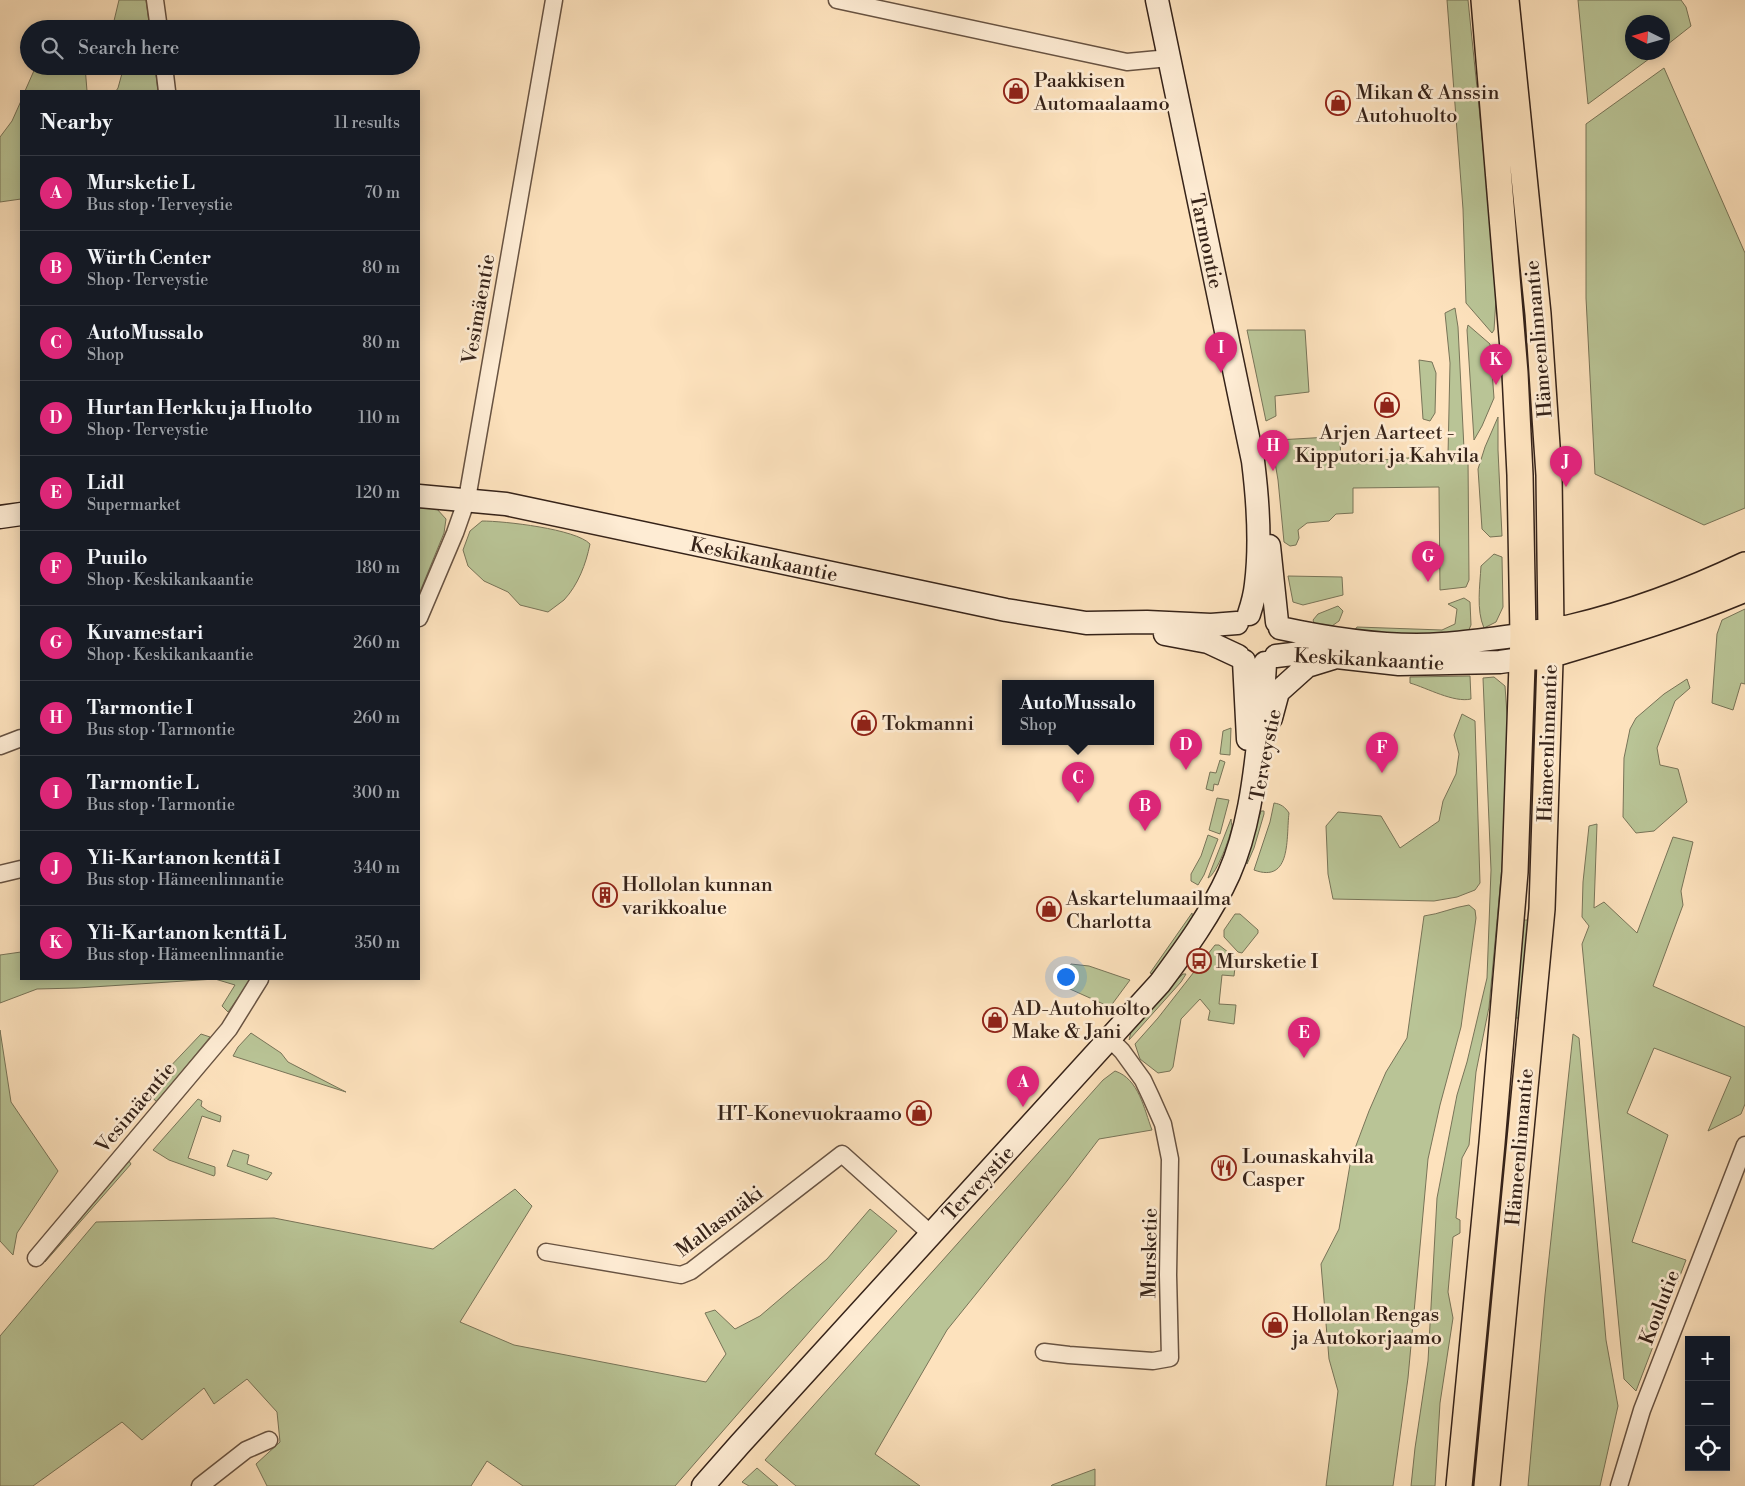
<!DOCTYPE html>
<html lang="en">
<head>
<meta charset="utf-8">
<style>
	body { margin:0; font-family:"Libre Bodoni",serif; background:#20242c; color:#f1f3f6 }
	.controls { position:absolute; right:15px; bottom:15px; display:grid; overflow:hidden; border-radius:0px; box-shadow:0 2px 12px #0003 }
	.controls button { width:45px; height:45px; display:grid; place-items:center; padding:0; border:0; border-bottom:1px solid #363941; background:#171b24; color:#f1f3f6; font:25px sans-serif }
	.compass { position:absolute; left:1625px; top:15px; width:45px; height:45px; border-radius:50%; background:#171b24; box-shadow:0 2px 12px #0003; rotate:275deg }
	.you { position:absolute; left:1065px; top:976px; width:18px; height:18px; margin:-12px; border:4px solid #fff; border-radius:50%; background:#1a73e8; box-shadow:0 0 0 8px #1a73e833 }
	.badge { display:grid; place-items:center; width:32px; height:32px; border-radius:50%; background:#db2777; color:#fff; font-size:16px; font-weight:700 }
	.pin { position:absolute; translate:-50% -41px; filter:drop-shadow(0 1px 2px #0008) }
	.pin::after { content:''; position:absolute; top:26px; width:18px; height:15px; background:inherit; clip-path:polygon(0 0,100% 0,50% 100%) }
	.popup { position:absolute; left:1002px; top:680px; width:152px; height:65px; box-sizing:border-box; display:grid; place-content:center; border-radius:0px; background:#171b24; filter:drop-shadow(0 1px 4px #0005); font-size:16px; white-space:nowrap; color:#9ea1a6 }
	.popup b { font-size:19px; color:#f1f3f6 }
	.popup::after { content:''; position:absolute; left:50%; top:100%; margin-left:-10px; border:10px solid transparent; border-top-color:#171b24 }
	.list { margin:0; padding:0; list-style:none }
	h2 { display:flex; justify-content:space-between; align-items:center; height:65px; margin:0; padding:0 20px; font-size:21px }
	h2 small { font-size:16px; font-weight:400; color:#9ea1a6 }
	.list li { display:grid; grid-template-columns:32px 1fr auto; gap:15px; align-items:center; box-sizing:border-box; height:75px; padding:0 20px; border-top:1px solid #363941 }
	.list b { display:block; font-size:19px; white-space:nowrap }
	.list p { margin:0; font-size:16px; white-space:nowrap; color:#9ea1a6 }
	.list em { font-size:16px; font-style:normal; color:#9ea1a6 }
	.icon { flex:none; width:28px; height:28px; fill:none; stroke:currentColor; stroke-width:2; stroke-linecap:round; stroke-linejoin:round }
	.map { position:relative; flex:none; width:1745px; height:1486px; overflow:hidden }
	.search { position:absolute; background:#171b24; box-shadow:0 2px 12px #0003; left:20px; top:20px; width:400px; height:55px; display:flex; align-items:center; gap:12px; box-sizing:border-box; padding:0 18px; border-radius:28px; color:#9ea1a6; font-size:19px }
	.panel { position:absolute; background:#171b24; box-shadow:0 2px 12px #0003; left:20px; top:90px; width:400px; height:890px; border-radius:0px }
	.map>svg:first-child { display:block }
	.green { fill:#b9c496; stroke:#787458 }
	.lines { fill:none; stroke-linecap:round; stroke-linejoin:round }
	.street-casing { stroke:#685342; stroke-width:19 }
	.secondary-casing { stroke:#362319; stroke-width:25 }
	.primary-casing { stroke:#362319; stroke-width:28 }
	.street { stroke:#feecd4; stroke-width:16 }
	.secondary { stroke:#feecd4; stroke-width:22 }
	.primary { stroke:#fde2bd; stroke-width:25 }
	.labels { text-anchor:middle; stroke-width:5; stroke-linejoin:round; paint-order:stroke }
	.poi-label { font-size:20px; fill:#362319; stroke:#feecd4; text-anchor:start }
	.street-label { font-size:20px; fill:#362319; stroke:#feecd4 }
</style>
</head>
<body>
<div class="map">
<svg width="1745" height="1486" viewBox="0 0 1745 1486">
	<rect width="100%" height="100%" fill="#fde2bd"/>
	<filter id="stains"><feTurbulence type="fractalNoise" baseFrequency=".004" numOctaves="4"/><feColorMatrix values="0 0 0 0 .2 0 0 0 0 .09 0 0 0 0 .02 0 0 0 .5 -.17"/></filter>
	<radialGradient id="worn" r=".72"><stop offset=".6" stop-color="#630" stop-opacity="0"/><stop offset="1" stop-color="#630" stop-opacity=".3"/></radialGradient>
	<!-- green -->
	<path class="green" d="M119,0H146L150,29H115L113,25Z
		M1447,0H1468L1497,283L1494,330L1492,333L1466,303L1463,209Z
		M1578,0H1681L1686,7L1691,26L1663,48L1662,22H1632V52L1657,53L1588,104Z
		M36,66H85L87,91H25Z
		M124,66H155L158,91H116L118,88Z
		M1664,68L1745,253V508L1704,525L1595,474L1586,298V124Z
		M21,101V199L0,202V137L12,121Z
		M1455,308L1458,327L1464,449L1468,458L1469,580L1466,587L1440,590L1439,487L1353,488V513L1336,514L1329,521L1307,523L1298,530L1299,538L1296,545L1290,546L1284,542L1278,480L1270,433L1277,431L1278,440L1329,437L1340,440L1341,463L1448,455L1450,363L1445,313Z
		M1468,325L1490,344L1494,398L1482,426L1474,440L1467,330Z
		M1247,330H1305L1309,392L1275,396L1276,416L1266,421Z
		M1419,360L1432,362L1436,373L1435,413L1430,421L1423,419Z
		M1498,417V450L1502,536L1490,537L1482,529L1478,469L1485,447Z
		M419,508H436L446,519L444,533L419,594Z
		M482,521C504,521 576,529 590,544C586,564 578,585 564,600C559,604 553,608 548,612L520,605L508,592L484,581L468,566L463,550L470,531Z
		M1494,554L1502,557L1503,607L1496,622L1484,628C1476,610 1480,585 1481,566Z
		M1288,576L1342,577L1343,595L1303,605L1293,602Z
		M1464,598L1470,602L1471,625L1467,634L1449,637L1353,632L1357,627L1442,630L1455,624L1457,609L1448,604Z
		M1338,606L1343,611L1339,621L1329,628L1315,625L1313,620L1318,614Z
		M1745,609V684L1741,683L1733,710L1712,703L1717,634L1722,620Z
		M1470,676L1471,699C1454,703 1427,688 1410,683V677Z
		M1494,677L1505,686L1509,742L1506,823L1489,1007L1476,1072L1469,1145L1462,1158L1456,1218L1460,1220V1233L1453,1237L1448,1292L1453,1318L1440,1403L1435,1486H1411L1415,1448L1428,1361L1437,1198L1457,1095L1467,1062L1487,978L1491,870L1483,678Z
		M1687,679L1690,688L1675,701L1657,748L1660,765L1678,769L1687,802L1654,831L1636,833L1623,817L1624,758L1630,729L1636,718L1664,694Z
		M1462,714L1475,721L1480,883L1475,890L1457,897L1434,901L1333,899L1328,874L1326,826L1338,812L1381,816L1400,848L1439,821L1443,801L1456,774L1459,754L1454,735Z
		M1231,728L1230,755L1220,754L1223,731Z
		M1220,760L1225,762L1218,785L1214,784L1213,791L1206,789L1210,772L1216,773Z
		M1217,798L1229,800L1220,834L1209,830Z
		M1274,803C1281,804 1285,807 1289,813C1286,837 1292,884 1254,870L1270,822Z
		M1261,811H1264V814L1254,848L1247,864V853Z
		M1231,819C1231,819 1232,826 1232,827C1230,837 1217,874 1208,878Z
		M1597,824L1594,908L1604,902L1637,933L1673,837L1693,842L1681,891L1683,905L1653,986L1745,1027V1104L1741,1114L1708,1131L1731,1077L1654,1048L1627,1113L1668,1135L1632,1242L1686,1260L1636,1391L1624,1379L1582,944L1589,926L1582,917L1583,882L1589,826Z
		M1208,835L1218,839L1204,875L1198,885L1191,881V874L1201,856Z
		M1469,905L1475,910L1476,918L1461,1027L1440,1105L1428,1159L1408,1378L1393,1486H1326L1338,1391L1329,1359L1321,1264L1339,1229L1351,1159L1369,1111L1386,1072L1407,1038L1424,916C1440,914 1454,907 1469,905Z
		M1192,913L1193,921L1153,974L1150,973Z
		M1235,914H1240L1258,930V933L1242,953L1238,952L1224,937V930Z
		M1522,920H1530L1521,1018H1515Z
		M1215,945H1219L1247,967H1235L1234,976L1222,975L1219,1004L1236,1005L1234,1024L1208,1020L1210,1011L1200,999L1181,1019L1173,1067L1170,1071L1158,1073L1140,1059L1135,1044L1158,1018Z
		M21,952V979H215L77,988L37,989L0,1003V955Z
		M1071,964L1089,966L1130,980L1110,1007L1061,985Z
		M1183,974H1186L1181,982L1129,1040L1133,1024Z
		M215,979H251L228,1012L222,1006L235,985Z
		M0,1030L11,1102L58,1171L17,1233L13,1255L0,1241Z
		M251,1033L281,1053L288,1062L346,1092L233,1056L238,1047Z
		M201,1034L210,1037L157,1102L146,1092Z
		M1573,1034L1579,1038L1606,1340L1618,1406L1600,1486H1528L1545,1295Z
		M1115,1071C1139,1079 1144,1109 1152,1130L1099,1139L1067,1181L947,1330L875,1454L920,1486H796L765,1460L1103,1080Z
		M198,1099L202,1101L201,1106L208,1111L221,1116L220,1122L202,1116L188,1158L215,1167V1174L214,1176L169,1160L153,1150Z
		M233,1150L249,1155L247,1164L272,1173L267,1180L227,1166Z
		M129,1161L131,1164L45,1262L43,1260Z
		M515,1189L532,1206L460,1322L514,1345L706,1382L726,1354L705,1313L715,1310L735,1329L760,1316L827,1259L870,1209L897,1231L675,1486H523L487,1461L471,1486H267L256,1464L280,1442L277,1412L247,1379L214,1404L204,1388L142,1440L122,1422L33,1486H0V1336L96,1222L274,1218L433,1249Z
		M757,1468L778,1486H749L742,1482Z
		M1095,1469V1486H1051L1052,1485Z"/>
	<g class="lines">
		<defs>
			<path id="street" d="M155,0L159,29
				M837,0L1127,62L1169,58
				M164,66L167,91
				M419,618L455,533L467,499L554,0
				M0,746L21,738
				M0,874L21,869
				M546,1252L681,1275L691,1271L842,1154L931,1234
				M36,1258L229,1029L260,979
				M1044,1352L1069,1355L1153,1361L1170,1358L1168,1275L1170,1159L1163,1124L1151,1097L1143,1080L1122,1051L1110,1039
				M200,1486L246,1450L269,1440
				M1619,1486L1642,1410L1745,1145"/>
			<path id="secondary" d="M1157,0L1253,461C1258,501 1261,544 1256,584C1255,594 1252,605 1249,614
				M419,496L506,504L1006,610L1086,623L1147,622L1211,625L1237,623
				M0,517L21,514
				M1269,546L1277,622
				M1280,628C1331,639 1392,648 1443,644C1470,642 1496,638 1523,635
				M1165,634L1208,642L1238,656
				M1276,656L1301,653L1399,664L1500,662L1521,659
				M1244,661L1248,739
				M1271,718L1278,692L1307,666L1333,658
				M703,1486L740,1444L1160,983C1186,948 1211,914 1229,874C1248,831 1254,782 1259,736C1261,711 1264,688 1265,663"/>
			<path id="primary" d="M1535,633C1547,631 1561,630 1573,627C1632,613 1690,591 1745,565
				M1534,657L1550,655C1616,635 1681,616 1745,589
				M1459,1486L1492,1143L1515,872L1523,635L1520,475L1515,373L1484,0
				M1487,1486L1542,909L1551,630L1549,475L1538,314L1506,0"/>
		</defs>
		<!-- street casing -->
		<use href="#street" class="street-casing"/>
		<!-- secondary casing -->
		<use href="#secondary" class="secondary-casing"/>
		<!-- primary casing -->
		<use href="#primary" class="primary-casing"/>
		<!-- street -->
		<use href="#street" class="street"/>
		<!-- secondary -->
		<use href="#secondary" class="secondary"/>
		<!-- primary -->
		<use href="#primary" class="primary"/>
	</g>
	<!-- icons -->
	<defs>
		<symbol id="shop-ring" viewBox="-11 -11 22 22"><circle r="9.5" fill="#feecd4" stroke="#8f2418" stroke-width="1.5"/><path d="M-5-2.5h2.3a2.7 3.5 0 0 1 5.4 0H5L5.5 6h-11ZM-1.5-2.5h3a1.5 2.3 0 0 0-3 0Z" fill="#8f2418"/></symbol>
		<symbol id="building-ring" viewBox="-11 -11 22 22"><circle r="9.5" fill="#feecd4" stroke="#8f2418" stroke-width="1.5"/><path d="M-4-6H4V6H1V3H-1V6H-4ZM-2.5-4.3h1.7v1.8h-1.7ZM.8-4.3h1.7v1.8H.8ZM-2.5-1h1.7V.8h-1.7ZM.8-1h1.7V.8H.8Z" fill="#8f2418"/></symbol>
		<symbol id="bus-ring" viewBox="-11 -11 22 22"><circle r="9.5" fill="#feecd4" stroke="#8f2418" stroke-width="1.5"/><path d="M-5-6H5V4H4V6H2V4H-2V6H-4V4H-5ZM-3.5-4V0h7V-4ZM-3.5 1.2v1.5H-2V1.2ZM2 1.2v1.5H3.5V1.2Z" fill="#8f2418"/></symbol>
		<symbol id="restaurant-ring" viewBox="-11 -11 22 22"><circle r="9.5" fill="#feecd4" stroke="#8f2418" stroke-width="1.5"/><path d="M-5-6h1v4h1v-4h1v4h1v-4h1v5L-1.5 .5V6h-2V.5L-5-1ZM5-6V6H3V1.5H1.5Q1.5-4 5-6Z" fill="#8f2418"/></symbol>
	</defs>
	<g fill-rule="evenodd">
		<use href="#shop-ring" x="1002" y="77" width="28" height="28"/>
		<use href="#shop-ring" x="1324" y="89" width="28" height="28"/>
		<use href="#shop-ring" x="1373" y="391" width="28" height="28"/>
		<use href="#shop-ring" x="850" y="709" width="28" height="28"/>
		<use href="#building-ring" x="591" y="881" width="28" height="28"/>
		<use href="#shop-ring" x="1035" y="895" width="28" height="28"/>
		<use href="#bus-ring" x="1185" y="947" width="28" height="28"/>
		<use href="#shop-ring" x="981" y="1006" width="28" height="28"/>
		<use href="#shop-ring" x="905" y="1099" width="28" height="28"/>
		<use href="#restaurant-ring" x="1210" y="1154" width="28" height="28"/>
		<use href="#shop-ring" x="1261" y="1311" width="28" height="28"/>
	</g>
	<g class="labels">
		<!-- poi labels -->
		<g class="poi-label">
			<text x="1034" y="87">Paakkisen<tspan x="1034" dy="23">Automaalaamo</tspan></text>
			<text x="1356" y="99">Mikan &amp; Anssin<tspan x="1356" dy="23">Autohuolto</tspan></text>
			<text x="1387" y="439" text-anchor="middle">Arjen Aarteet -<tspan x="1387" dy="23">Kipputori ja Kahvila</tspan></text>
			<text x="882" y="730">Tokmanni</text>
			<text x="622" y="891">Hollolan kunnan<tspan x="622" dy="23">varikkoalue</tspan></text>
			<text x="1066" y="905">Askartelumaailma<tspan x="1066" dy="23">Charlotta</tspan></text>
			<text x="1216" y="968">Mursketie I</text>
			<text x="1012" y="1015">AD-Autohuolto<tspan x="1012" dy="23">Make &amp; Jani</tspan></text>
			<text x="902" y="1120" text-anchor="end">HT-Konevuokraamo</text>
			<text x="1242" y="1163">Lounaskahvila<tspan x="1242" dy="23">Casper</tspan></text>
			<text x="1292" y="1321">Hollolan Rengas<tspan x="1292" dy="23">ja Autokorjaamo</tspan></text>
		</g>
		<!-- street labels -->
		<g class="street-label">
			<text transform="translate(1207 241) rotate(78)" y="7">Tarmontie</text>
			<text transform="translate(478 309) rotate(-80)" y="7">Vesimäentie</text>
			<text transform="translate(1538 339) rotate(-95)" y="7">Hämeenlinnantie</text>
			<text transform="translate(764 559) rotate(12)" y="7">Keskikankaantie</text>
			<text transform="translate(1369 659) rotate(3)" y="7">Keskikankaantie</text>
			<text transform="translate(1547 743) rotate(-88)" y="7">Hämeenlinnantie</text>
			<text transform="translate(1265 755) rotate(-79)" y="7">Terveystie</text>
			<text transform="translate(135 1107) rotate(-50)" y="7">Vesimäentie</text>
			<text transform="translate(1519 1147) rotate(-85)" y="7">Hämeenlinnantie</text>
			<text transform="translate(978 1183) rotate(-47)" y="7">Terveystie</text>
			<text transform="translate(719 1221) rotate(-37)" y="7">Mallasmäki</text>
			<text transform="translate(1149 1253) rotate(-89)" y="7">Mursketie</text>
			<text transform="translate(1659 1307) rotate(-69)" y="7">Koulutie</text>
		</g>
	</g>
	<rect width="100%" height="100%" filter="url(#stains)"/>
	<rect width="100%" height="100%" fill="url(#worn)"/>
</svg>
<div class="controls">
<button>+</button>
<button>−</button>
<button><svg class="icon" aria-label="locate" viewBox="0 0 24 24"><circle cx="12" cy="12" r="6"/><path d="M12 2v4M12 18v4M2 12h4M18 12h4"/></svg></button>
</div>
<svg class="compass" viewBox="-18 -18 36 36"><path d="M0-13l5 13h-10z" fill="#e53935"/><path d="M0 13l5-13h-10z" fill="#9ea1a6"/></svg>
<div class="you"></div>
<div class="pin badge" style="left:1023px;top:1107px">A</div>
<div class="pin badge" style="left:1145px;top:831px">B</div>
<div class="pin badge" style="left:1078px;top:803px">C</div>
<div class="popup"><b>AutoMussalo</b>Shop</div>
<div class="pin badge" style="left:1186px;top:770px">D</div>
<div class="pin badge" style="left:1304px;top:1058px">E</div>
<div class="pin badge" style="left:1382px;top:773px">F</div>
<div class="pin badge" style="left:1428px;top:582px">G</div>
<div class="pin badge" style="left:1273px;top:471px">H</div>
<div class="pin badge" style="left:1221px;top:373px">I</div>
<div class="pin badge" style="left:1566px;top:487px">J</div>
<div class="pin badge" style="left:1496px;top:385px">K</div>
<div class="search"><svg class="icon" aria-label="search" viewBox="0 0 24 24"><circle cx="10" cy="10" r="6"/><path d="M15 15l6 6"/></svg>Search here</div>
<section class="panel">
<h2>Nearby<small>11 results</small></h2>
<ul class="list">
<li><span class="badge">A</span><div><b>Mursketie L</b><p>Bus stop · Terveystie</p></div><em>70 m</em></li>
<li><span class="badge">B</span><div><b>Würth Center</b><p>Shop · Terveystie</p></div><em>80 m</em></li>
<li><span class="badge">C</span><div><b>AutoMussalo</b><p>Shop</p></div><em>80 m</em></li>
<li><span class="badge">D</span><div><b>Hurtan Herkku ja Huolto</b><p>Shop · Terveystie</p></div><em>110 m</em></li>
<li><span class="badge">E</span><div><b>Lidl</b><p>Supermarket</p></div><em>120 m</em></li>
<li><span class="badge">F</span><div><b>Puuilo</b><p>Shop · Keskikankaantie</p></div><em>180 m</em></li>
<li><span class="badge">G</span><div><b>Kuvamestari</b><p>Shop · Keskikankaantie</p></div><em>260 m</em></li>
<li><span class="badge">H</span><div><b>Tarmontie I</b><p>Bus stop · Tarmontie</p></div><em>260 m</em></li>
<li><span class="badge">I</span><div><b>Tarmontie L</b><p>Bus stop · Tarmontie</p></div><em>300 m</em></li>
<li><span class="badge">J</span><div><b>Yli-Kartanon kenttä I</b><p>Bus stop · Hämeenlinnantie</p></div><em>340 m</em></li>
<li><span class="badge">K</span><div><b>Yli-Kartanon kenttä L</b><p>Bus stop · Hämeenlinnantie</p></div><em>350 m</em></li>
</ul>
</section>
</div>
</body>
</html>
